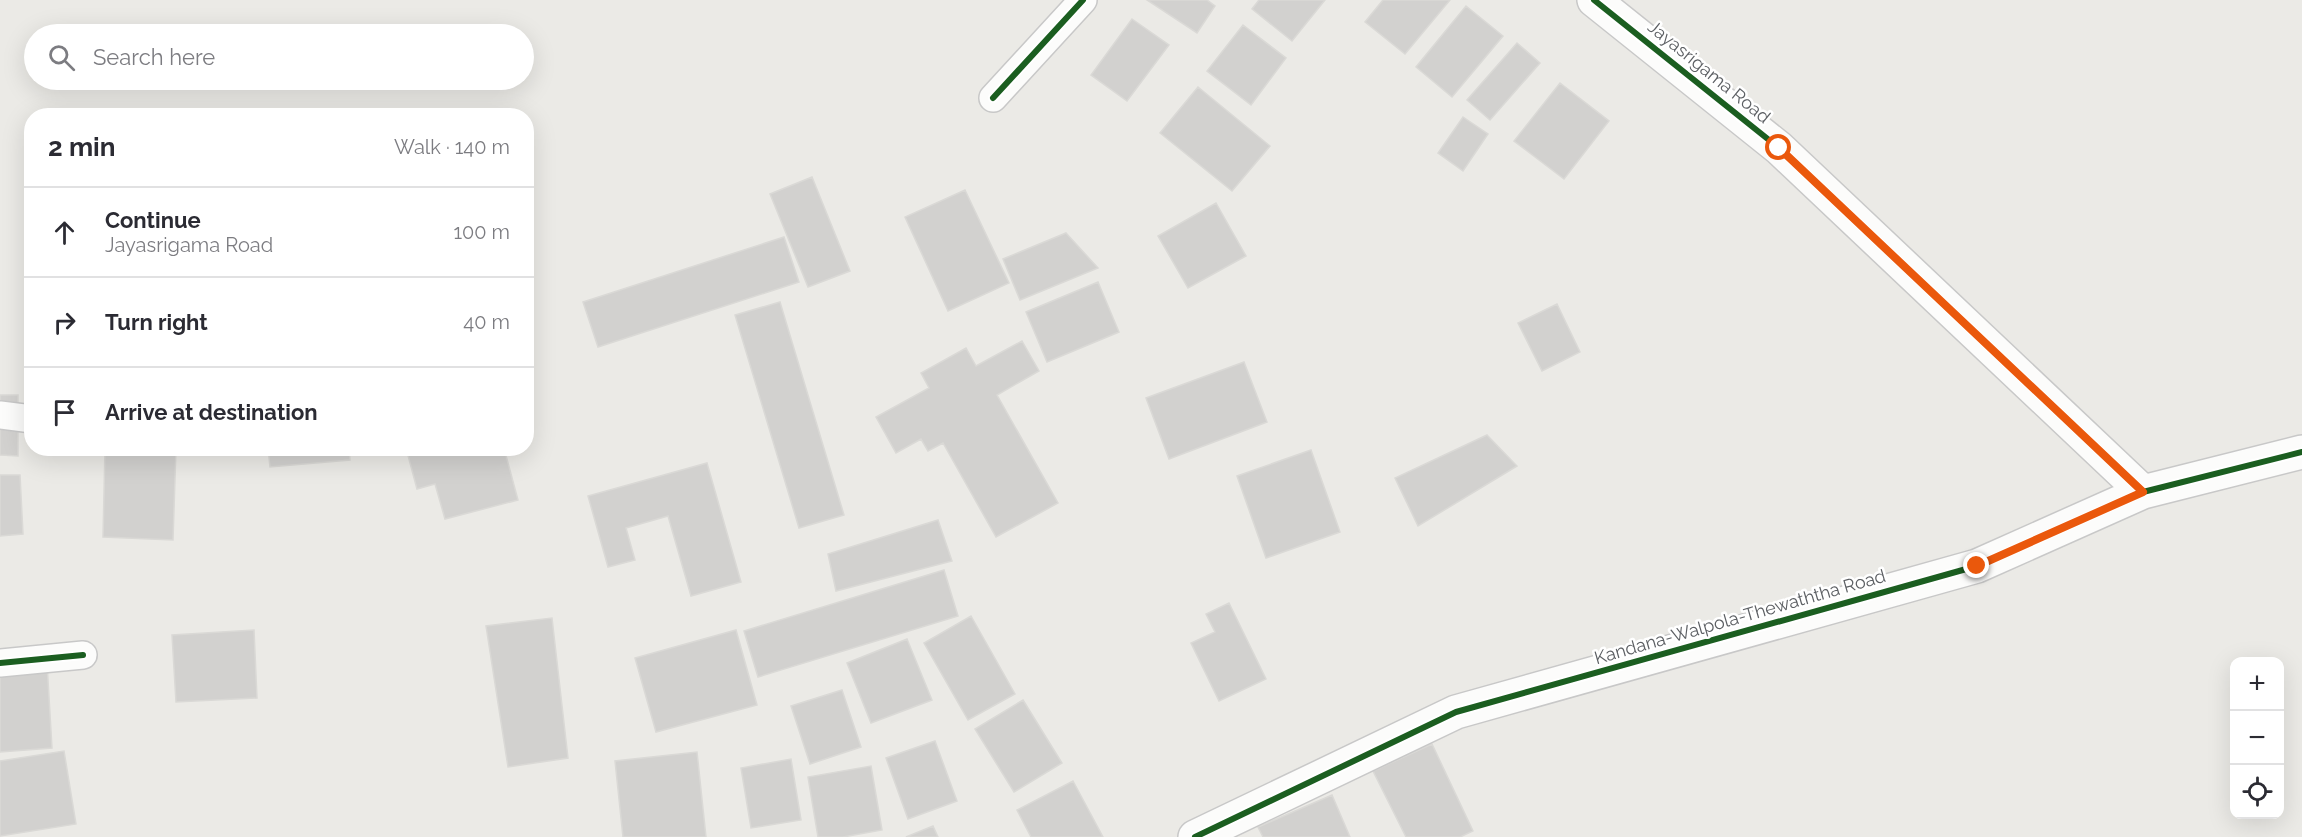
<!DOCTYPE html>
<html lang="en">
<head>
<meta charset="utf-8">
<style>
	body { margin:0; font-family:Raleway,sans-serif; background:#f2f2f3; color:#2b2b33 }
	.controls { position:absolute; right:18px; bottom:18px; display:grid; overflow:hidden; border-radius:12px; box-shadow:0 6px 24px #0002 }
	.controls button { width:54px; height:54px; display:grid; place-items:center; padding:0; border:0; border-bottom:2px solid #e1e1e2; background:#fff; color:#2b2b33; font:30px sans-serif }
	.stop { position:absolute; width:18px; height:18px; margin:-14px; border:4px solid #ea580c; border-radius:50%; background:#fff }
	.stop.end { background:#ea580c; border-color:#fff; box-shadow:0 2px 6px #0008 }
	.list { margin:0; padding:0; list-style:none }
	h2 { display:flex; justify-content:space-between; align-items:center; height:78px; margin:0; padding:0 24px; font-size:26px }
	h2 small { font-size:20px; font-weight:400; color:#7c7c81 }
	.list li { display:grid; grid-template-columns:39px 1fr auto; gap:18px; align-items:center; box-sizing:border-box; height:90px; padding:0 24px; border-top:2px solid #e1e1e2 }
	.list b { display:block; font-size:22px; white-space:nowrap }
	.list p { margin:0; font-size:20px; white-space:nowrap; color:#7c7c81 }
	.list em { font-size:20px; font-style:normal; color:#7c7c81 }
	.icon { flex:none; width:33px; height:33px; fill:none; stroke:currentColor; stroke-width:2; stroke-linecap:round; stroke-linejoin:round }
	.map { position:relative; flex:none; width:2302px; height:837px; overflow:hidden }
	.search { position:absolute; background:#fff; box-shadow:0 6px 24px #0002; left:24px; top:24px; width:510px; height:66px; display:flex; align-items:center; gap:15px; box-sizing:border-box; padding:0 21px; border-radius:33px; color:#7c7c81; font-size:22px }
	.panel { position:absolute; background:#fff; box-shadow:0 6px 24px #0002; left:24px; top:108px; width:510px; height:348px; border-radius:24px }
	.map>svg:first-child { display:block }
	.building { fill:#d2d1cf; stroke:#dad9d6; stroke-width:1.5 }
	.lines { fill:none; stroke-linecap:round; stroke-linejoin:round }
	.minor-casing { stroke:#c8c8c8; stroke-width:30 }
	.tertiary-casing { stroke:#c8c8c8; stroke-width:36 }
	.minor { stroke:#fcfcfb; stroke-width:27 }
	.tertiary { stroke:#fcfcfb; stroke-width:33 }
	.cycleway-casing { stroke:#fff; stroke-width:10 }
	.cycleway { stroke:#1b5e20; stroke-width:6 }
	.route { stroke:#ea580c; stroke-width:8 }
	.labels { text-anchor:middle; stroke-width:5; stroke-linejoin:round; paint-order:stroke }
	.street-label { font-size:18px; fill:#5c5f63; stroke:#fff }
</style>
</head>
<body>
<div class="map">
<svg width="2302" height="837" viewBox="0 0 2302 837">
	<rect width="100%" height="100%" fill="#ebeae6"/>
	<!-- building -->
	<path class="building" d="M1147,0H1207L1215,6L1197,33Z
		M1259,0H1325L1292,41L1252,9Z
		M1383,0H1450L1405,54L1365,22Z
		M1466,6L1503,36L1452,97L1416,67Z
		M1132,19L1169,45L1127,101L1091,75Z
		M1243,25L1286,58L1251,105L1207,71Z
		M1517,43L1540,63L1490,120L1467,100Z
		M1560,83L1609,121L1564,179L1514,141Z
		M1198,87L1270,146L1232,191L1160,133Z
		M1463,117L1488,134L1463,171L1438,153Z
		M812,177L850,271L808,287L770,194Z
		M965,190L1009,283L948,311L905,217Z
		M1216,203L1246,256L1188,288L1158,236Z
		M1066,233L1098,268L1020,300L1003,259Z
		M784,237L799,282L598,347L583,302Z
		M1098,282L1119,332L1047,362L1026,312Z
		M780,302L844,515L799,528L735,315Z
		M1557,304L1580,352L1542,371L1518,323Z
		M1022,341L1039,371L997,395L1058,503L996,537L943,443L928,451L921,439L896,453L876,417L929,388L921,373L966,348L976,366Z
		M1244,362L1267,422L1169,459L1146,398Z
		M0,395H18V456L0,455Z
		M1487,435L1517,466L1418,526L1395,478Z
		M105,448H176L173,540L103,537Z
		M268,448H349L350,460L270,467Z
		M406,448H504L518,500L445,519L435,484L417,489Z
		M1311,450L1340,532L1266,558L1237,476Z
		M707,463L741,582L691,596L668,516L626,528L635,560L608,567L588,496Z
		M0,475H20L23,534L0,536Z
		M938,520L952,561L836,591L828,554Z
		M944,570L958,616L758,677L744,631Z
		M1229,603L1266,679L1219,701L1191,643L1215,632L1206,614Z
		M971,616L1015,694L968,720L924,643Z
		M552,618L568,758L508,767L486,626Z
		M254,630L257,698L176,702L172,635Z
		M736,630L757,705L656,732L635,658Z
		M907,639L932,700L871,723L847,663Z
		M47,663L52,748L0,752V666Z
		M842,690L861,747L810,764L791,706Z
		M1023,700L1062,763L1014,792L975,729Z
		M935,741L957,801L908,819L886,758Z
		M1432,744L1473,831L1460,837H1406L1373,771Z
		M64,751L76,824L0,836V761Z
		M697,752L706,837H623L615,761Z
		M791,759L801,820L751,828L741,768Z
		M871,766L882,830L843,837H818L808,777Z
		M1073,781L1103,837H1031L1017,810Z
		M1332,795L1350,837H1263L1258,827Z
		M933,826L938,837H906Z"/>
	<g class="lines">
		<defs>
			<path id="minor" d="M993,98L1083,0
				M0,415L32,419
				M0,663L83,655"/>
			<path id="tertiary" d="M1594,0L1779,148L2143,492
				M1195,837L1456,712L1977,566L2143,492L2302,452"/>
		</defs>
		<!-- minor casing -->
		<use href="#minor" class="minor-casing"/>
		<!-- tertiary casing -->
		<use href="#tertiary" class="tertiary-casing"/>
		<!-- minor -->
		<use href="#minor" class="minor"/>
		<!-- tertiary -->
		<use href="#tertiary" class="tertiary"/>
		<defs>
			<path id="cycleway" d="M1594,0L1779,148L2143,492
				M993,98L1083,0
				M0,663L83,655
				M1195,837L1456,712L1977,566L2143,492L2302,452"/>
		</defs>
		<!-- cycleway casing -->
		<use href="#cycleway" class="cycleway-casing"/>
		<!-- cycleway -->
		<use href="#cycleway" class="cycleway"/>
	</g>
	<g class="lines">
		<!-- route -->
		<path class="route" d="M1779,148L2143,492L1977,566"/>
	</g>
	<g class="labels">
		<!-- street labels -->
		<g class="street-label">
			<text transform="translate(1709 72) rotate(39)" y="6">Jayasrigama Road</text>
			<text transform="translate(1740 617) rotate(-16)" y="6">Kandana-Walpola-Thewaththa Road</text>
		</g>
	</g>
</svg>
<div class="controls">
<button>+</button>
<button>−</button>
<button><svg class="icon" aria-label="locate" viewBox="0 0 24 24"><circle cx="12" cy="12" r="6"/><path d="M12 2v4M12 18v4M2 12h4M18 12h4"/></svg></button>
</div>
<div class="stop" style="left:1779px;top:148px"></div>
<div class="stop end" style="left:1977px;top:566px"></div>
<div class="search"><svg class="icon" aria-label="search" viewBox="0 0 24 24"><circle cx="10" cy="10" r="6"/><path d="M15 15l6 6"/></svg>Search here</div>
<section class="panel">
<h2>2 min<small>Walk · 140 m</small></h2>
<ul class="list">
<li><svg class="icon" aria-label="ahead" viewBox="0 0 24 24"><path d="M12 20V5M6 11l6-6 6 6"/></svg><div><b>Continue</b><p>Jayasrigama Road</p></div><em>100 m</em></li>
<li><svg class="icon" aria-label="right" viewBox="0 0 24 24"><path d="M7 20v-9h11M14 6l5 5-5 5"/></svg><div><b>Turn right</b></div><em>40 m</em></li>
<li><svg class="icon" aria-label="arrive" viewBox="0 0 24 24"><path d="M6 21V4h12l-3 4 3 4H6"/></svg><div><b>Arrive at destination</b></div></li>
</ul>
</section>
</div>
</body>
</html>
